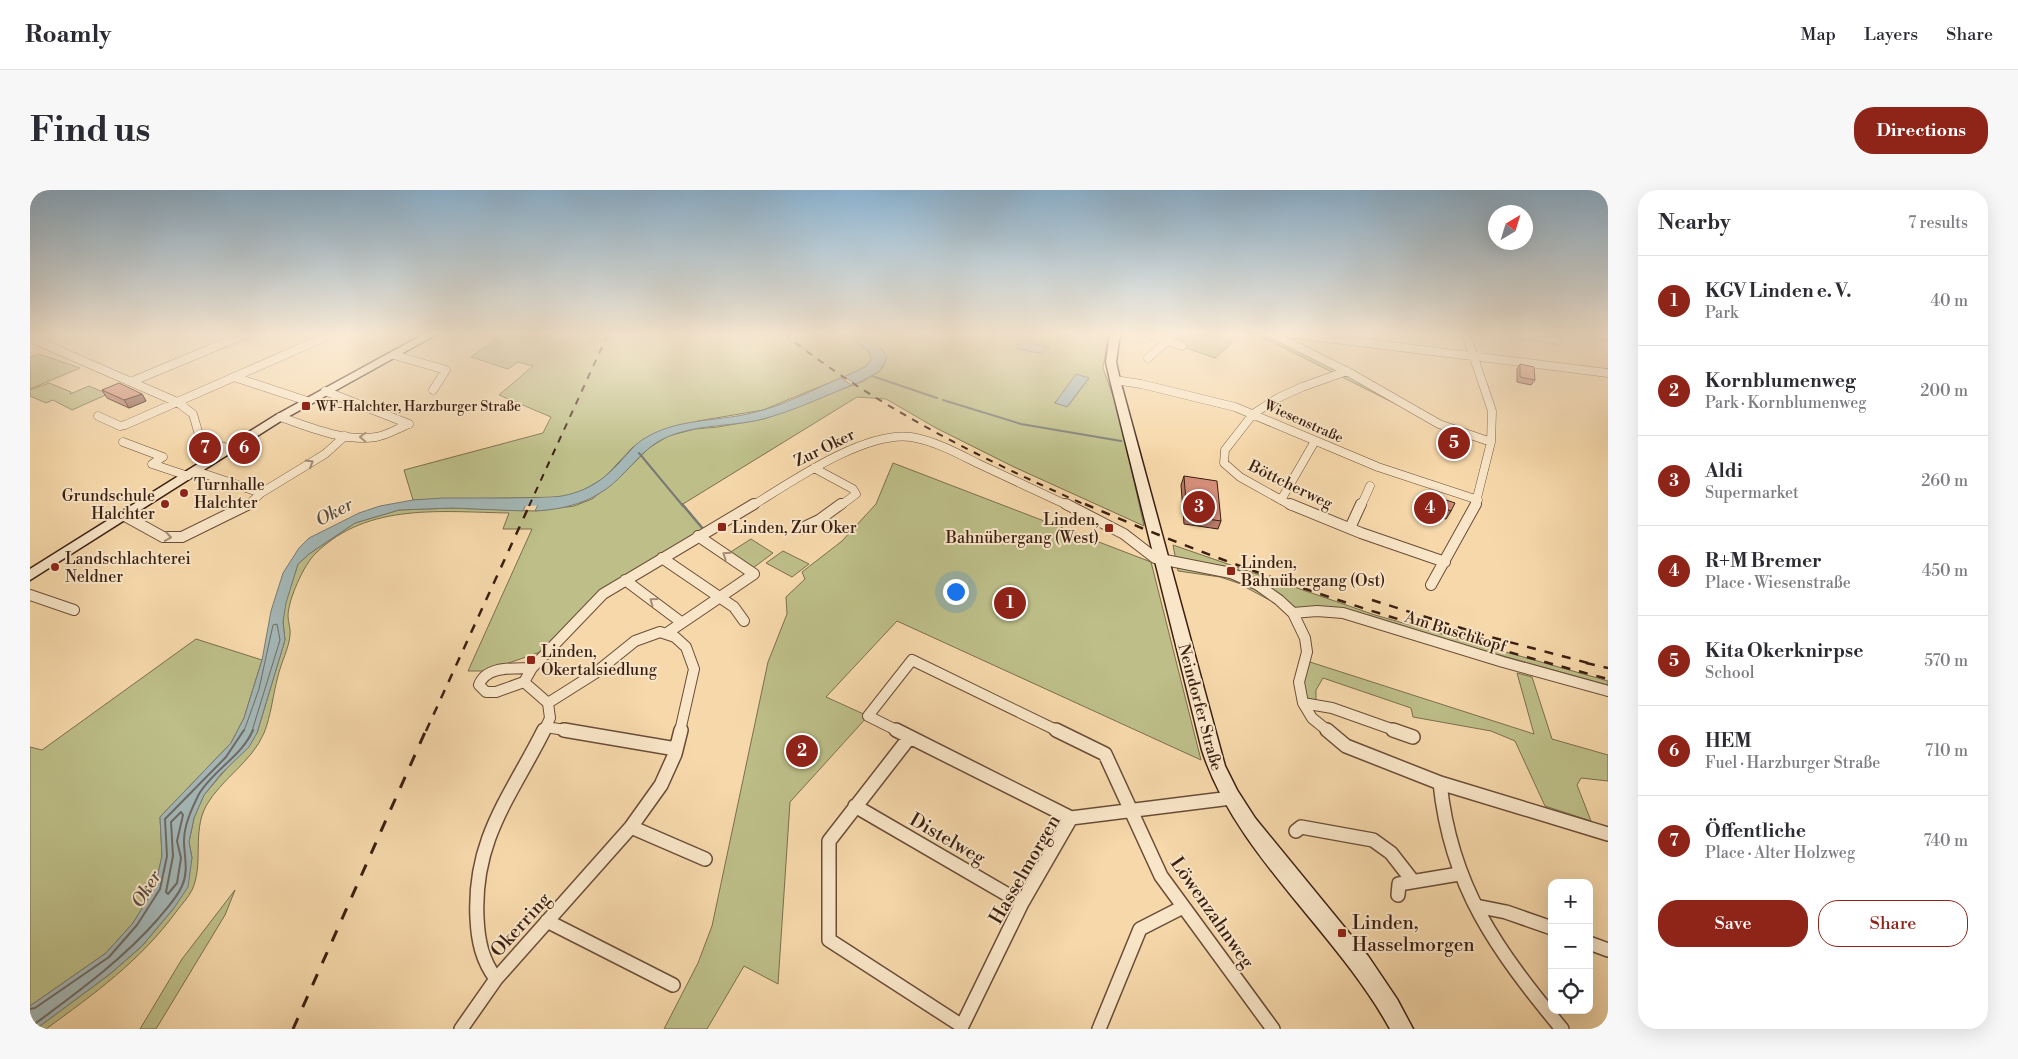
<!DOCTYPE html>
<html lang="en">
<head>
<meta charset="utf-8">
<style>
	body { margin:0; font-family:"Libre Bodoni",serif; background:#f7f7f7; color:#2b2b33 }
	.controls { position:absolute; right:15px; bottom:15px; display:grid; overflow:hidden; border-radius:10px; box-shadow:0 5px 20px #0002 }
	.controls button { width:45px; height:45px; display:grid; place-items:center; padding:0; border:0; border-bottom:1px solid #e1e1e2; background:#fff; color:#2b2b33; font:25px sans-serif }
	.compass { position:absolute; left:1458px; top:15px; width:45px; height:45px; border-radius:50%; background:#fff; box-shadow:0 5px 20px #0002; rotate:38deg }
	.you { position:absolute; left:925px; top:401px; width:18px; height:18px; margin:-12px; border:4px solid #fff; border-radius:50%; background:#1a73e8; box-shadow:0 0 0 8px #1a73e833 }
	.badge { display:grid; place-items:center; width:32px; height:32px; border-radius:50%; background:#8f2418; color:#fff; font-size:16px; font-weight:700 }
	.pin { position:absolute; translate:-50% -50%; border:2px solid #fff; box-shadow:0 1px 5px #0006 }
	.list { margin:0; padding:0; list-style:none }
	h2 { display:flex; justify-content:space-between; align-items:center; height:65px; margin:0; padding:0 20px; font-size:21px }
	h2 small { font-size:16px; font-weight:400; color:#7c7c81 }
	.list li { display:grid; grid-template-columns:32px 1fr auto; gap:15px; align-items:center; box-sizing:border-box; height:90px; padding:0 20px; border-top:1px solid #e1e1e2 }
	.list b { display:block; font-size:19px; white-space:nowrap }
	.list p { margin:0; font-size:16px; white-space:nowrap; color:#7c7c81 }
	.list em { font-size:16px; font-style:normal; color:#7c7c81 }
	.actions { display:flex; gap:10px; padding:15px 20px }
	.actions a { flex:1; padding:11px 0; border:1px solid #8f2418; border-radius:20px; text-align:center; font-size:18px; color:#8f2418 }
	.actions .main { background:#8f2418; color:#fff }
	.icon { flex:none; width:28px; height:28px; fill:none; stroke:currentColor; stroke-width:2; stroke-linecap:round; stroke-linejoin:round }
	.map { position:relative; flex:none; width:1578px; height:839px; overflow:hidden; border-radius:20px }
	header { display:flex; align-items:center; gap:30px; box-sizing:border-box; height:70px; padding:0 25px; background:#fff; border-bottom:1px solid #e1e1e2 }
	header strong { font-size:24px }
	nav { display:flex; gap:28px; margin-inline-start:auto; font-size:18px }
	.intro { display:flex; align-items:center; justify-content:space-between; box-sizing:border-box; height:120px; padding:0 30px }
	h1 { margin:0; font-size:35px }
	.button { padding:12px 22px; border-radius:20px; background:#8f2418; color:#fff; font-size:18px; font-weight:700 }
	main { display:flex; gap:30px; padding:0 30px }
	aside { flex:1; background:#fff; border-radius:20px; box-shadow:0 5px 20px #0002 }
	.map>svg:first-child { display:block }
	.green { fill:#bdbe88; stroke:#7c6e4d; fill-rule:evenodd }
	.water { fill:#a3b6b5; stroke:#797a74 }
	.lines { fill:none; stroke-linecap:round; stroke-linejoin:round }
	.shore-far1 { stroke:#6f6a64; stroke-width:1 }
	.shore { stroke:#6f6a64; stroke-width:2 }
	.stream-far1 { stroke:#797a74; stroke-width:2 }
	.stream { stroke:#797a74; stroke-width:2.5 }
	.river { fill:#a3b6b5; fill-rule:evenodd }
	.street-far2-casing { stroke:#6a4d38; stroke-width:9 }
	.street-far1-casing { stroke:#6a4d38; stroke-width:12 }
	.street-casing { stroke:#6a4d38; stroke-width:16 }
	.secondary-casing { stroke:#3b1f12; stroke-width:3 }
	.street-far2 { stroke:#f9e6c8; stroke-width:8 }
	.street-far1 { stroke:#f9e6c8; stroke-width:10 }
	.street { stroke:#f9e6c8; stroke-width:13 }
	.secondary { fill:#f9e6c8; fill-rule:evenodd }
	.rail-far2 { stroke:#3b1f12; stroke-width:2; stroke-dasharray:7 7; stroke-linecap:butt }
	.rail-far1 { stroke:#3b1f12; stroke-width:2.5; stroke-dasharray:9 9; stroke-linecap:butt }
	.rail { stroke:#3b1f12; stroke-width:3; stroke-dasharray:12 12; stroke-linecap:butt }
	.wall { fill:#b77a68; stroke:#3b1f12 }
	.shaded-wall { fill:#956355; stroke:#3b1f12 }
	.building { fill:#d58e79; stroke:#3b1f12 }
	.oneway { stroke:#a48c76 }
	.poi-dot { fill:#8f2418; stroke:#f9e6c8; stroke-width:2 }
	.labels { text-anchor:middle; stroke-width:4; stroke-linejoin:round; paint-order:stroke }
	.far-poi-label { font-size:14px; fill:#3b1f12; stroke:#f9e6c8; text-anchor:start }
	.far-street-label { font-size:14px; fill:#3b1f12; stroke:#f9e6c8 }
	.street-label { font-size:16px; fill:#3b1f12; stroke:#f9e6c8 }
	.poi-label { font-size:16px; fill:#3b1f12; stroke:#f9e6c8; text-anchor:start }
	.water-label { font-size:18px; font-style:italic; fill:#5a4c43; stroke:#f9e6c8 }
	.near-street-label { font-size:19px; fill:#3b1f12; stroke:#f9e6c8 }
	.near-poi-label { font-size:19px; fill:#3b1f12; stroke:#f9e6c8; text-anchor:start }
</style>
</head>
<body>
<header>
<strong>Roamly</strong>
<nav><a>Map</a><a>Layers</a><a>Share</a></nav>
</header>
<div class="intro"><h1>Find us</h1><a class="button">Directions</a></div>
<main>
<div class="map">
<svg width="1578" height="839" viewBox="0 0 1578 839">
	<rect width="100%" height="100%" fill="#f6d8aa"/>
	<filter id="stains"><feTurbulence type="fractalNoise" baseFrequency=".004" numOctaves="4"/><feColorMatrix values="0 0 0 0 .2 0 0 0 0 .09 0 0 0 0 .02 0 0 0 .5 -.17"/></filter>
	<radialGradient id="worn" r=".72"><stop offset=".6" stop-color="#630" stop-opacity="0"/><stop offset="1" stop-color="#630" stop-opacity=".3"/></radialGradient>
	<!-- green -->
	<path class="green" d="M473,144H817L840,163L841,170L835,177L823,183L733,220L668,231L603,257L574,288L547,304L531,307L383,310L374,280L513,243L521,227L469,205L503,176L488,172L478,179L441,167Z
		M829,144H1064L1078,148L1073,178L1089,223L1114,336L984,277L906,238L856,209L827,207L653,314L674,340L570,403L513,461L456,481H438L502,339H473L479,323C412,322 338,312 286,363C274,374 258,410 258,426C258,432 261,439 260,445C259,458 251,473 248,486C243,504 241,526 234,543C222,572 191,589 176,616C162,642 174,674 162,700C158,708 151,715 146,722C110,771 64,804 16,839H6L80,784L112,756L144,718L162,668L159,652L164,628L174,605L227,543L255,450L253,432L255,414L268,374L279,364L325,333L369,320L422,318L505,321L544,316L562,309L592,285L619,258L638,246L665,239L688,237L734,229L834,191L850,181L855,174L853,160ZM1059,188L1038,216L1025,213V212Z
		M1148,144C1169,144 1183,144 1203,152L1185,168L1142,153Z
		M1226,144H1242L1282,164L1388,225Z
		M9,164L50,178L0,199V167Z
		M19,193L41,202L40,204L59,196L78,204L42,220L23,210L16,213L0,206V200Z
		M863,273L1121,372L1171,570L867,431L796,507L838,526L760,612L748,794L714,776L677,839H634L668,773L682,736L738,472L757,424L756,407L775,389L772,382L812,351L846,314Z
		M721,349L743,363L723,378L699,363Z
		M1143,355L1345,425L1578,491V495L1444,458L1338,425L1331,428L1263,423L1208,393L1190,387L1148,381Z
		M753,361L779,374L762,387L736,373Z
		M166,449L232,470L214,528L201,553L130,627L132,666L125,698L103,733L76,763L0,816V557L12,560Z
		M1280,472L1504,544L1487,483L1502,487L1522,549L1578,565V591L1551,588L1547,595L1561,631L1515,616L1485,551L1461,541L1383,527L1381,518L1293,488L1286,500V514L1273,513L1274,488Z
		M205,700L195,725L126,839H110L152,769Z"/>
	<!-- water -->
	<path class="water" d="M817,144C832,144 849,153 857,167L850,181L826,194L814,187L835,177L841,170L840,163Z
		M995,151L1019,158L1010,163L988,159L987,154Z
		M1046,184L1059,188L1037,217L1025,213Z
		M811,188L822,195C793,207 763,221 733,229C698,238 658,233 626,253C614,261 604,273 593,284C569,310 540,319 505,321L511,308C543,307 566,298 588,274C596,266 603,256 612,250C645,228 685,232 722,223C753,216 782,200 811,188Z
		M413,308H499L493,321L422,318L369,320L325,333L279,364L268,374L256,413L253,432L255,450L227,543L219,557L191,584L174,605L164,628L159,652L162,668L158,697L144,718L112,756L80,784L6,839H0V816L76,763L103,733L125,697L132,666L130,627L201,553L214,528L232,470L241,421L253,383L269,358L279,348L329,323L350,316L383,310Z"/>
	<g class="lines">
		<!-- shore-far1 -->
		<path class="shore-far1" d="M214,541L229,499L243,435L247,434L250,450L222,541"/>
		<!-- shore -->
		<path class="shore" d="M151,622L153,625L147,651L151,668L147,693L138,704L136,702L143,666L141,632Z
			M0,819L5,818L79,767L107,735L130,699L137,666L135,629L196,567L214,540
			M4,839L6,833C49,801 92,770 128,729C136,719 147,708 152,696C159,681 154,666 154,651C154,635 162,618 169,604C183,580 212,566 223,540"/>
		<!-- stream-far1 -->
		<path class="stream-far1" d="M842,186L907,208
			M913,210L991,234L1091,251
			M609,263L653,316"/>
		<!-- stream -->
		<path class="stream" d="M652,314L674,340"/>
		<!-- river -->
		<path class="river" d="M530,307L535,308L536,311L535,314L478,317L471,313L478,309Z"/>
		<defs>
			<path id="street-far2" d="M120,144L128,146L134,144
				M1118,144L1152,156
				M1242,144L1320,183L1409,234L1461,252
				M1264,144L1578,183
				M1436,144L1462,221L1461,252L1445,316
				M1488,144L1529,150
				M1570,144L1578,147
				M0,148L147,212L163,224L169,245L182,253L200,259
				M5,150L21,144
				M364,165L416,180L403,200
				M1118,168L1137,151
				M204,187L277,211
				M1085,190L1111,194L1205,217L1348,277L1448,310
				M103,191L216,144
				M295,201L379,234
				M68,226L90,236L95,235L302,144
				M250,227C280,237 313,252 346,247C358,245 368,238 379,234
				M93,252L133,267L122,274L158,286
				M784,278L823,299L826,304L810,316
				M166,281L231,303
				M1251,310L1285,251
				M217,316L231,303L295,264L315,246
				M722,316C761,292 834,241 881,247C905,251 927,263 949,274C979,288 1009,302 1039,316
				M1262,316L1210,287L1194,273L1195,260L1223,224L1248,208L1272,197L1317,181
				M1331,316L1340,296"/>
			<path id="street-far1" d="M1036,314L1094,344L1125,368L1201,383L1228,395L1249,410L1263,423L1275,448L1277,462L1269,492L1273,513L1282,528L1298,541
				M1260,314L1331,343L1415,372
				M95,326L133,347H152L219,314
				M1320,338L1331,314
				M770,339L789,330L811,314
				M632,368L704,417L714,431
				M595,390L651,432
				M1401,395L1446,314
				M0,405L44,420
				M1263,423L1287,421L1313,423L1473,472L1578,501
				M637,443L724,384L668,346
				M502,478L494,492L466,502H456L449,495C456,475 485,479 502,478Z
				M502,478L573,404L724,314
				M494,492L518,513
				M518,513L564,484L605,451L630,442L645,447L656,457L664,479L650,541
				M1273,513L1302,518L1367,541
				M516,537L541,541
				M514,541L520,528L518,513
				M868,541L838,526L882,470L1028,541"/>
			<path id="street" d="M534,540L646,559
				M866,540L1041,628
				M1026,540L1075,564L1131,686L1243,839
				M1297,540L1316,556L1410,593L1578,644
				M1363,540L1383,547
				M879,548L799,651V750L932,836L992,713L1041,628L1201,608
				M1410,593C1421,698 1467,760 1532,839
				M825,616L992,713
				M601,637L675,669
				M1266,641L1271,637L1343,650L1361,663L1382,690
				M1368,705L1369,694L1429,684
				M1446,716L1476,722L1522,738
				M517,731L643,795
				M1559,753L1578,760
				M466,789C452,770 448,751 447,728C443,649 481,606 514,540
				M431,839L466,789L601,637L631,595L645,564L651,540
				M1069,839L1110,739L1153,717"/>
			<path id="secondary" d="M394,144H407L254,229L0,390V379L246,225Z
				M1080,144H1090L1086,172L1090,190L1195,576L1207,600L1225,628L1338,766L1367,809L1383,839H1360C1307,742 1205,664 1172,560L1080,190L1076,172Z"/>
		</defs>
		<!-- street-far2 casing -->
		<use href="#street-far2" class="street-far2-casing"/>
		<!-- street-far1 casing -->
		<use href="#street-far1" class="street-far1-casing"/>
		<!-- street casing -->
		<use href="#street" class="street-casing"/>
		<!-- secondary casing -->
		<use href="#secondary" class="secondary-casing"/>
		<!-- street-far2 -->
		<use href="#street-far2" class="street-far2"/>
		<!-- street-far1 -->
		<use href="#street-far1" class="street-far1"/>
		<!-- street -->
		<use href="#street" class="street"/>
		<!-- secondary -->
		<use href="#secondary" class="secondary"/>
		<!-- rail-far2 -->
		<path class="rail-far2" d="M754,144C847,217 950,268 1058,316
			M499,316L578,144"/>
		<!-- rail-far1 -->
		<path class="rail-far1" d="M1055,314C1224,388 1400,442 1578,489
			M1342,410L1453,445L1562,474
			M1556,473L1578,478
			M396,541L500,314"/>
		<!-- rail -->
		<path class="rail" d="M263,839L396,540"/>
	</g>
	<!-- wall -->
	<path class="wall" d="M1490,174L1505,190L1501,195L1487,192V179Z
		M72,200L112,204L116,211L99,218L77,208Z
		M1418,240L1437,256L1434,261L1411,255Z
		M1154,286L1191,331L1188,339L1154,334L1151,295Z
		M1398,304L1421,321L1416,329L1412,328L1408,333L1387,325Z"/>
	<!-- shaded-wall -->
	<path class="shaded-wall" d="M112,204L116,211L99,218L94,210Z"/>
	<!-- building -->
	<path class="building" d="M1490,174L1504,177L1505,190L1490,187Z
		M89,193L112,204L94,210L72,200Z
		M1418,240L1440,246L1437,256L1414,249Z
		M1154,286L1187,291L1191,331L1157,326Z
		M1398,304L1425,313L1421,321L1416,319L1414,325L1392,317Z"/>
	<!-- one-way arrows -->
	<defs><path id="oneway-chevron" d="M-2-3.5L2.5 0L-2 3.5" fill="none" stroke-width="1.6" stroke-linecap="round" stroke-linejoin="round" transform="scale(1.25)"/></defs>
	<g class="oneway">
		<use href="#oneway-chevron" transform="translate(333 247) rotate(-178)"/>
		<use href="#oneway-chevron" transform="translate(280 273) rotate(-31)"/>
		<use href="#oneway-chevron" transform="translate(138 347) rotate(9)"/>
		<use href="#oneway-chevron" transform="translate(696 365) rotate(-146)"/>
		<use href="#oneway-chevron" transform="translate(623 411) rotate(-144)"/>
	</g>
	<!-- sky -->
	<linearGradient id="sky" x2="0" y2="1"><stop stop-color="#8cb5d4"/><stop offset="0.55" stop-color="#fbedd9"/><stop offset="1" stop-color="#fbedd9" stop-opacity="0"/></linearGradient>
	<rect width="1578" height="262" fill="url(#sky)"/>
	<!-- markers -->
	<g class="poi-dot">
		<rect x="271" y="211" width="10" height="10" rx="2.5"/>
		<circle cx="154" cy="303" r="5"/>
		<circle cx="135" cy="314" r="5"/>
		<rect x="687" y="332" width="10" height="10" rx="2.5"/>
		<rect x="1074" y="333" width="10" height="10" rx="2.5"/>
		<circle cx="25" cy="377" r="5"/>
		<rect x="1196" y="376" width="10" height="10" rx="2.5"/>
		<rect x="496" y="465" width="10" height="10" rx="2.5"/>
		<rect x="1307" y="738" width="10" height="10" rx="2.5"/>
	</g>
	<g class="labels">
		<!-- far-poi labels -->
		<g class="far-poi-label">
			<text x="286" y="221">WF-Halchter, Harzburger Straße</text>
		</g>
		<!-- far-street labels -->
		<g class="far-street-label">
			<text transform="translate(1274 231) rotate(24)" y="5">Wiesenstraße</text>
		</g>
		<!-- street labels -->
		<g class="street-label">
			<text transform="translate(794 257) rotate(-26)" y="6">Zur Oker</text>
			<text transform="translate(1261 294) rotate(26)" y="6">Böttcherweg</text>
			<text transform="translate(1426 441) rotate(17)" y="6">Am Buschkopf</text>
			<text transform="translate(1171 517) rotate(75)" y="6">Neindorfer Straße</text>
		</g>
		<!-- poi labels -->
		<g class="poi-label">
			<text x="164" y="300">Turnhalle<tspan x="164" dy="18">Halchter</tspan></text>
			<text x="125" y="311" text-anchor="end">Grundschule<tspan x="125" dy="18">Halchter</tspan></text>
			<text x="1069" y="335" text-anchor="end">Linden,<tspan x="1069" dy="18">Bahnübergang (West)</tspan></text>
			<text x="702" y="343">Linden, Zur Oker</text>
			<text x="35" y="374">Landschlachterei<tspan x="35" dy="18">Neldner</tspan></text>
			<text x="1211" y="378">Linden,<tspan x="1211" dy="18">Bahnübergang (Ost)</tspan></text>
			<text x="511" y="467">Linden,<tspan x="511" dy="18">Okertalsiedlung</tspan></text>
		</g>
		<!-- water labels -->
		<g class="water-label">
			<text transform="translate(304 322) rotate(-28)" y="6">Oker</text>
			<text transform="translate(116 699) rotate(-58)" y="6">Oker</text>
		</g>
		<!-- near-street labels -->
		<g class="near-street-label">
			<text transform="translate(918 648) rotate(30)" y="7">Distelweg</text>
			<text transform="translate(994 679) rotate(-60)" y="7">Hasselmorgen</text>
			<text transform="translate(1183 722) rotate(55)" y="7">Löwenzahnweg</text>
			<text transform="translate(490 734) rotate(-48)" y="7">Okerring</text>
		</g>
		<!-- near-poi labels -->
		<g class="near-poi-label">
			<text x="1322" y="739">Linden,<tspan x="1322" dy="22">Hasselmorgen</tspan></text>
		</g>
	</g>
	<rect width="100%" height="100%" filter="url(#stains)"/>
	<rect width="100%" height="100%" fill="url(#worn)"/>
</svg>
<div class="controls">
<button>+</button>
<button>−</button>
<button><svg class="icon" aria-label="locate" viewBox="0 0 24 24"><circle cx="12" cy="12" r="6"/><path d="M12 2v4M12 18v4M2 12h4M18 12h4"/></svg></button>
</div>
<svg class="compass" viewBox="-18 -18 36 36"><path d="M0-13l5 13h-10z" fill="#e53935"/><path d="M0 13l5-13h-10z" fill="#7c7c81"/></svg>
<div class="you"></div>
<div class="pin badge" style="left:980px;top:413px">1</div>
<div class="pin badge" style="left:772px;top:561px">2</div>
<div class="pin badge" style="left:1169px;top:317px">3</div>
<div class="pin badge" style="left:1400px;top:318px">4</div>
<div class="pin badge" style="left:1424px;top:253px">5</div>
<div class="pin badge" style="left:214px;top:258px">6</div>
<div class="pin badge" style="left:175px;top:258px">7</div>
</div>
<aside>
<h2>Nearby<small>7 results</small></h2>
<ul class="list">
<li><span class="badge">1</span><div><b>KGV Linden e. V.</b><p>Park</p></div><em>40 m</em></li>
<li><span class="badge">2</span><div><b>Kornblumenweg</b><p>Park · Kornblumenweg</p></div><em>200 m</em></li>
<li><span class="badge">3</span><div><b>Aldi</b><p>Supermarket</p></div><em>260 m</em></li>
<li><span class="badge">4</span><div><b>R+M Bremer</b><p>Place · Wiesenstraße</p></div><em>450 m</em></li>
<li><span class="badge">5</span><div><b>Kita Okerknirpse</b><p>School</p></div><em>570 m</em></li>
<li><span class="badge">6</span><div><b>HEM</b><p>Fuel · Harzburger Straße</p></div><em>710 m</em></li>
<li><span class="badge">7</span><div><b>Öffentliche</b><p>Place · Alter Holzweg</p></div><em>740 m</em></li>
</ul>
<div class="actions"><a class="main">Save</a><a>Share</a></div>
</aside>
</main>
</body>
</html>
